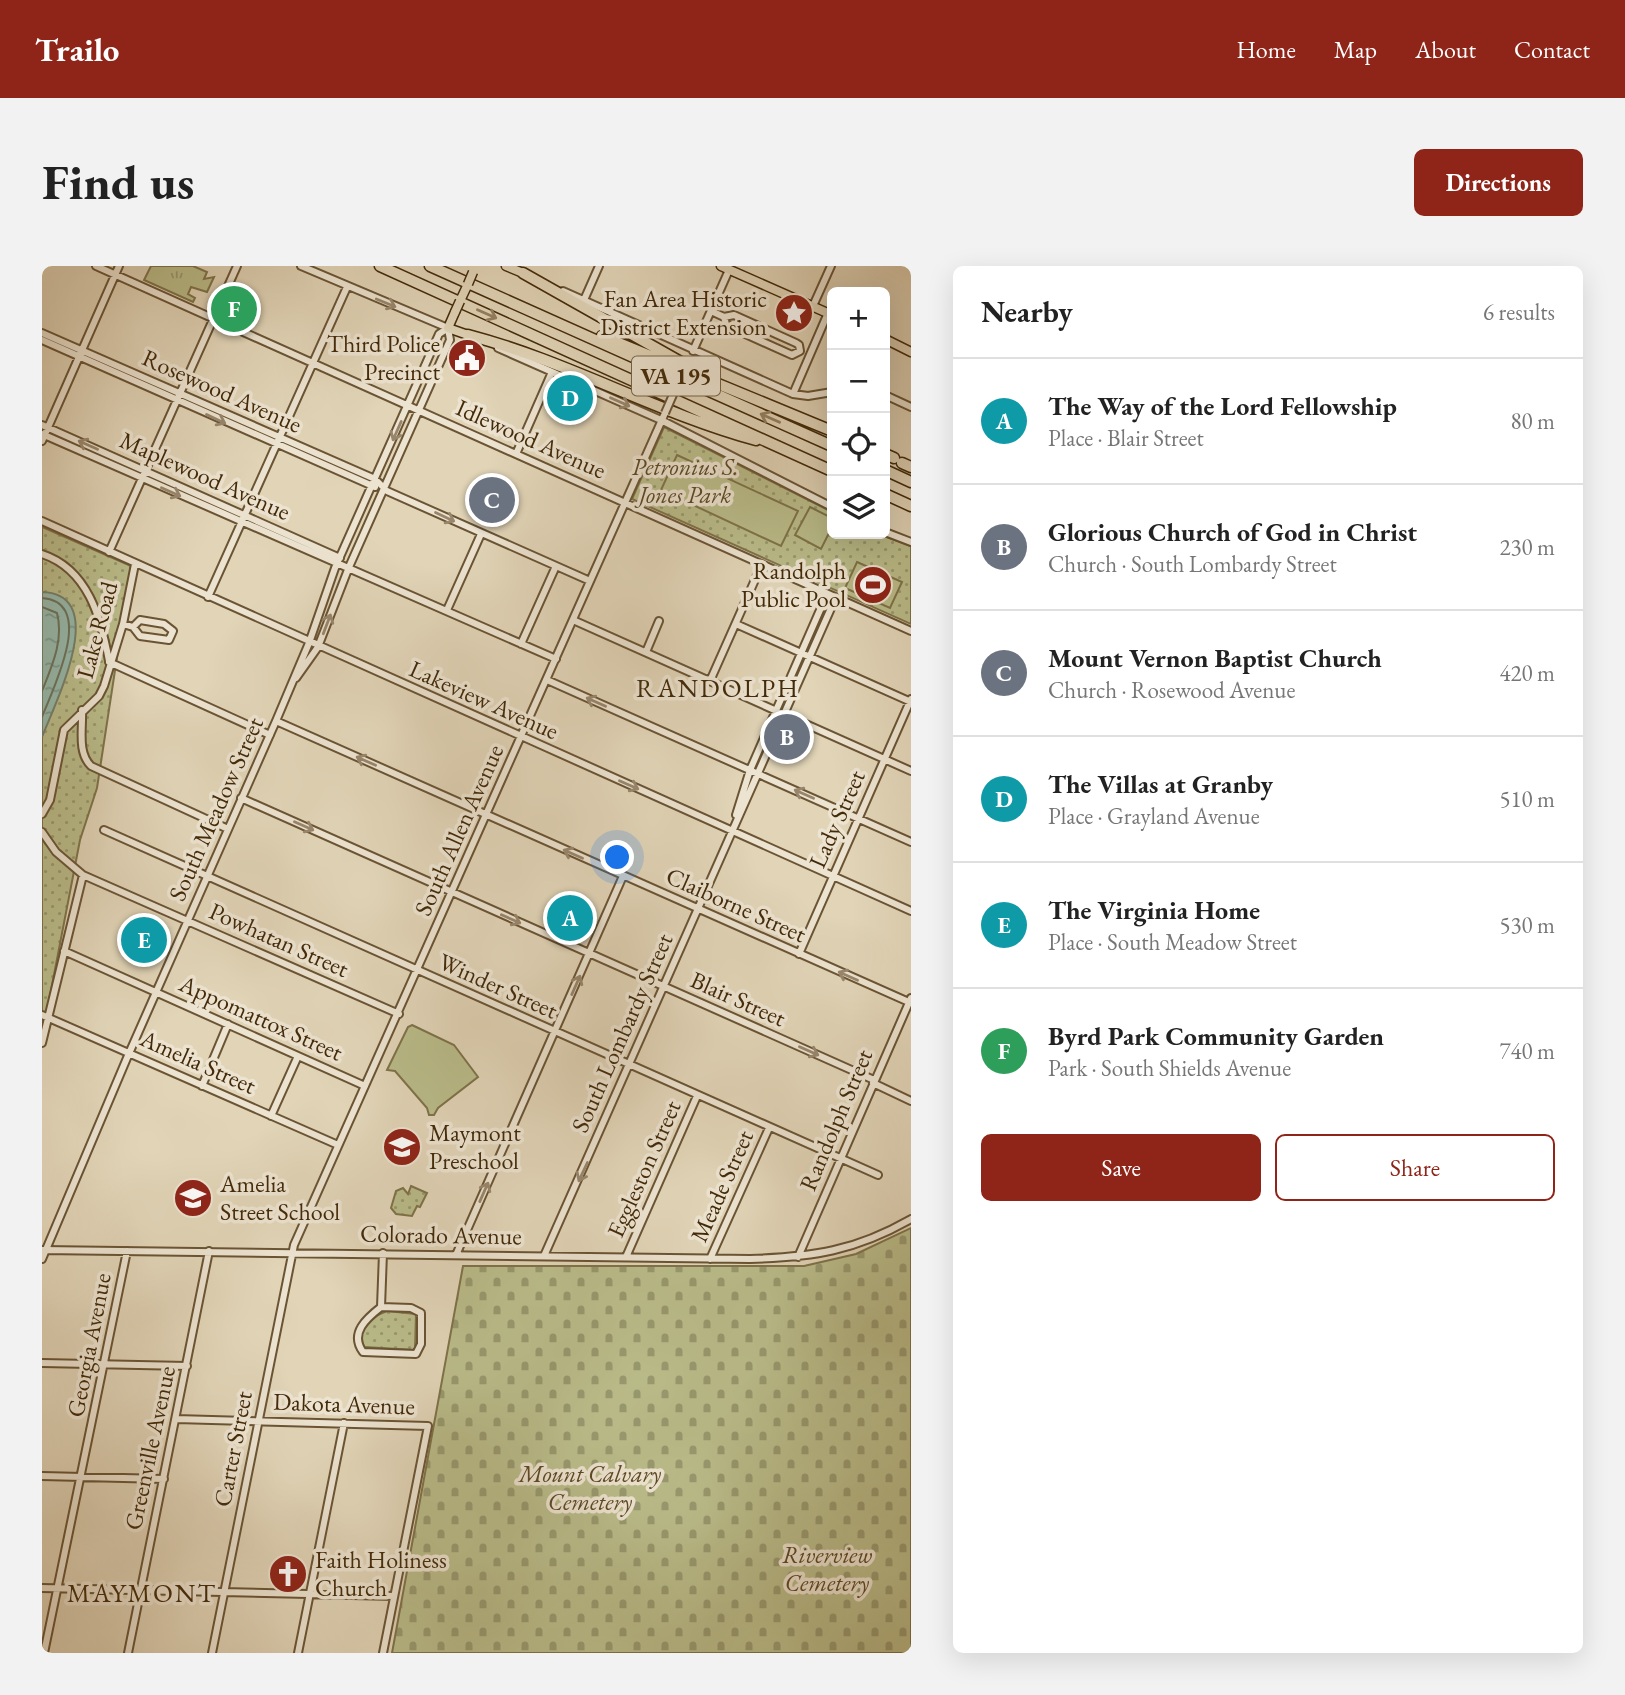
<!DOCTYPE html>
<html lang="en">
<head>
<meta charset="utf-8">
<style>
	body { margin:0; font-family:"EB Garamond",serif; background:#f2f2f2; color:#222 }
	.controls { position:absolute; right:21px; top:21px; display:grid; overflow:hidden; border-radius:10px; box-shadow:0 7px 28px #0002 }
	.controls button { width:63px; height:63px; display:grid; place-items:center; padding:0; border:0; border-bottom:2px solid #e0e0e0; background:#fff; color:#222; font:35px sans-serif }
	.you { position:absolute; left:576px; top:592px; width:24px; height:24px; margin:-18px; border:5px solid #fff; border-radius:50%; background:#1a73e8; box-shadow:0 0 0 10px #1a73e833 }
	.badge { display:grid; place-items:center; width:46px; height:46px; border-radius:50%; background:#8f2418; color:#fff; font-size:23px; font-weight:700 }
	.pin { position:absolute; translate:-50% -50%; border:4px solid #fff; box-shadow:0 2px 7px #0006 }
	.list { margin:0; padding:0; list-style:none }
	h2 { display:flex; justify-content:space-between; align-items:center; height:91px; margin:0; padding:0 28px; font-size:30px }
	h2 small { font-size:23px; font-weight:400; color:#767676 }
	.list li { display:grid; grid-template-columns:46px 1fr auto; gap:21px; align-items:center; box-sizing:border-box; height:126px; padding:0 28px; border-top:2px solid #e0e0e0 }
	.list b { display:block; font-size:26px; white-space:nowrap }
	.list p { margin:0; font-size:23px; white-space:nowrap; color:#767676 }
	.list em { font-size:23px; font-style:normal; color:#767676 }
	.actions { display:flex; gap:14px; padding:21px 28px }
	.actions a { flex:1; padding:16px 0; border:2px solid #8f2418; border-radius:10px; text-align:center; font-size:24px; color:#8f2418 }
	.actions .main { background:#8f2418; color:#fff }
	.icon { flex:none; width:38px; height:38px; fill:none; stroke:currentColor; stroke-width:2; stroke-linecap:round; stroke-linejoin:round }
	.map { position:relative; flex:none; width:869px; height:1387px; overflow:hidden; border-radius:10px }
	header { display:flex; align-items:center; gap:42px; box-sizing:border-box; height:98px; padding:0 35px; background:#8f2418; color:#fff }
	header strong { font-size:33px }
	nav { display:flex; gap:38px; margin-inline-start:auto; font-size:24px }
	.intro { display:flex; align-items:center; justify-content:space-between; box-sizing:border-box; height:168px; padding:0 42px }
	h1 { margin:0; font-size:49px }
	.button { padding:18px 32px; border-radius:10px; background:#8f2418; color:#fff; font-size:24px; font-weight:700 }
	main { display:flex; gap:42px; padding:0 42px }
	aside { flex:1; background:#fff; border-radius:10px; box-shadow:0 7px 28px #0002 }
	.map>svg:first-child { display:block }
	.grass { fill:url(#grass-tufts); stroke:#7e7249; stroke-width:2 }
	.cemetery { fill:url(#cemetery-stones); stroke:#7e7249; stroke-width:2 }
	.park { fill:url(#park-dots); stroke:#7e7249; stroke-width:2 }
	.pitch { fill:#b9bb89; stroke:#7e7249; stroke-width:2 }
	.water { fill:url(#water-ripples); stroke:#747f6a; stroke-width:2 }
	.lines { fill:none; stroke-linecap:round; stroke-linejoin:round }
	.shore { stroke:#6c715a; stroke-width:2 }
	.minor-casing { stroke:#6a5434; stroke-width:10 }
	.major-casing { stroke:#432a09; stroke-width:11 }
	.highway-casing { stroke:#432a09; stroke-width:13 }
	.minor { stroke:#ece3d0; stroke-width:6 }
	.major { stroke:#e1d4b7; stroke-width:8 }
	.highway { stroke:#e1d4b7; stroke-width:10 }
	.minor-bridge-casing { stroke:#6a5434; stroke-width:10; stroke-linecap:butt }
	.major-bridge-casing { stroke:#432a09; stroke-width:11; stroke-linecap:butt }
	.minor-bridge { stroke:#ece3d0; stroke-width:6 }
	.major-bridge { stroke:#e1d4b7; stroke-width:8 }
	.oneway { stroke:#98866c }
	.oneway2 { stroke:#927f60 }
	.labels { text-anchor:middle; stroke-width:7; stroke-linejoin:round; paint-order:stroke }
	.shield { fill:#ece3d0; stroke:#766245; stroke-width:2 }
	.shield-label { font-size:23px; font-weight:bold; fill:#432a09 }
	.poi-label { font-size:24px; fill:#432a09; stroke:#ece3d0; text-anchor:end }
	.street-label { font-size:24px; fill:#432a09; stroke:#ece3d0 }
	.park-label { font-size:24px; font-style:italic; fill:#5b4723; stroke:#ece3d0 }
	.neighbourhood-label { font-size:26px; letter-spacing:2px; fill:#432a09; stroke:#ece3d0 }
</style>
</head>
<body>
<header>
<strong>Trailo</strong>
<nav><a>Home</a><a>Map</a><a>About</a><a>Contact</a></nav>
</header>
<div class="intro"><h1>Find us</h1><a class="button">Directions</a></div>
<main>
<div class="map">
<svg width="869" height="1387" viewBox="0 0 869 1387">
	<defs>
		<pattern id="grass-tufts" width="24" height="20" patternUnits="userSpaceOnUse" patternTransform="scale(1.75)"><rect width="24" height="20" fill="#b9bb89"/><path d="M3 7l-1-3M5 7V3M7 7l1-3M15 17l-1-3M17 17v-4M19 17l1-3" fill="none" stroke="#98986e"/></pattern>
		<pattern id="cemetery-stones" width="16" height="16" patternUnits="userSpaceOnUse" patternTransform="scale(1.75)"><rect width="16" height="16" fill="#b9bb89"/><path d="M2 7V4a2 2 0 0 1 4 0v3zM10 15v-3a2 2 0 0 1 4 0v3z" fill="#98986e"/></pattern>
		<pattern id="park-dots" width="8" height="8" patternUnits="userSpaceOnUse" patternTransform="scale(1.75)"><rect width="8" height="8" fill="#b9bb89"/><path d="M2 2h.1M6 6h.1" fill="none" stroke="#98986e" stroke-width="1.8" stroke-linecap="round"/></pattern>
		<pattern id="water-ripples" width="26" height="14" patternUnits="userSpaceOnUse" patternTransform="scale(1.75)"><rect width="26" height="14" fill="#95b8aa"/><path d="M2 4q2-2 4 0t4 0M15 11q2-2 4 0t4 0" fill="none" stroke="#7b9689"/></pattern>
	</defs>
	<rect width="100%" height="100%" fill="#e1d4b7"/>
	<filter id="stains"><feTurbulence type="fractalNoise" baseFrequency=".00286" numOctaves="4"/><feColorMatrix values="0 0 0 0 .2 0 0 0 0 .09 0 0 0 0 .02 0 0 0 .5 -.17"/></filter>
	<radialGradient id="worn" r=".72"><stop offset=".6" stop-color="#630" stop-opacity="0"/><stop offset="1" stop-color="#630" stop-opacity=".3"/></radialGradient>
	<!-- grass -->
	<path class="grass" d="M109,0H151L165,6L162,13L172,11L165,26L149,21L146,28L153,32L151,36L102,14Z"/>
	<!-- cemetery -->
	<path class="cemetery" d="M869,962V1387H350L421,1000H762L814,988Z"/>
	<!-- park -->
	<path class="park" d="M622,161L790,246V268H837L869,280V358L590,233Z
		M0,261L89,300L55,522L38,574L0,771Z
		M369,920L385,927L378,941L375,940L370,950L354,948L349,942L354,925L361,922L366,928Z
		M345,1045L374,1048L373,1084L322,1081C314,1062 329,1051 345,1045Z"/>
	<!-- pitch -->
	<path class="pitch" d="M635,189L756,245L739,280L619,224Z
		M768,241L790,252V261L779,283L753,269Z
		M815,296L860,316L848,342L803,322Z
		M370,759L412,779L436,811L396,842L392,849H387L385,842L353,805L345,804L366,761Z"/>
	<!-- water -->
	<path class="water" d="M0,326C69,328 13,437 0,471Z"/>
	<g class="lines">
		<!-- shore -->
		<path class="shore" d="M0,332C55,336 11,422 0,451
			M0,341L15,347C22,374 10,400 0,425"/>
		<defs>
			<path id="minor" d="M54,0L869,365
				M259,0L406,62
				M521,25L751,128L766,130L790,126
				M542,34L557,0
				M771,40L789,0
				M669,45L682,51L684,58L690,62L750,89L758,85L757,79L754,77L692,49L682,51
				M0,67L333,213L345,225L548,315
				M0,74L333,221
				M456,82L619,154L790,241
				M651,85L687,4
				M751,128L786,47
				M843,129L869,141
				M0,159L298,292
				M0,168L514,393
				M0,175L77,0
				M474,188L510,106
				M0,255L869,645
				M843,266L869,276
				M67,286L195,0
				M0,288C46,303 59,352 67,395
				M166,331L305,21
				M405,344L439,268
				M531,354L869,505
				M81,358L91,361L98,370L127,374L131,365L122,358L98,354L91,361
				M694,358L869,436
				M479,378L514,300
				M604,386L617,355
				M67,396L228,469
				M254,412L276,381L307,301L408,74L406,62
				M505,414L869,576
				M668,415L720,298
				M40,444C41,463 35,486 49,500L186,563
				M234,455L869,737
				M199,532L832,814
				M0,548L8,534L22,464L57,430L62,420L81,358L93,298
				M694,549L708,504L785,328
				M62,564L836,909
				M0,566L14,586L41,609L357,748
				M22,685L323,820
				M757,688L869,433
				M0,749L296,879
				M0,777L41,609
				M831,817L869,835
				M160,820L186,758
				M229,850L256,790
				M0,984L708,993C771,991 813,985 869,953
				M414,989L581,610
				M502,990L794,331
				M584,991L655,830
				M756,991L869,732
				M0,993L85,792L234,455L267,377L293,302L397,68L406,62
				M668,993L727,862
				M339,1041L369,1042L379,1047V1078L374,1088L321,1086C307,1067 325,1052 339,1041L341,987
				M0,1097L145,1100
				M134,1153L386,1160L341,1387
				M0,1210L122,1213
				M0,1322L352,1330
				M2,1387L85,985
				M86,1387L167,985
				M170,1387L252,979L623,147
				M256,1387L302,1157"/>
			<path id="major" d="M464,0L481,7
				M679,0L790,49
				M418,35L426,18
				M413,46L406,62L426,69
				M843,73L869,86"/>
			<path id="highway" d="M338,0L790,205
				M388,0L790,180
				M481,7L644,99
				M426,69C525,95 615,147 714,174
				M560,70L790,165
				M843,188L852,192
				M860,197L869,201
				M843,204L869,216
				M845,229L869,240"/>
		</defs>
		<!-- minor casing -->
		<use href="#minor" class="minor-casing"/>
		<!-- major casing -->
		<use href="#major" class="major-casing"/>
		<!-- highway casing -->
		<use href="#highway" class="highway-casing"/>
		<!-- minor -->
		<use href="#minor" class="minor"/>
		<!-- major -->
		<use href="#major" class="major"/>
		<!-- highway -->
		<use href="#highway" class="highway"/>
		<defs>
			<path id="minor-bridge" d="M623,147L647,92"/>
			<path id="major-bridge" d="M426,18L431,6
				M413,46L418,35"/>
		</defs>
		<!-- minor-bridge casing -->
		<use href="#minor-bridge" class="minor-bridge-casing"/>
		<!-- major-bridge casing -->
		<use href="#major-bridge" class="major-bridge-casing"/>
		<!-- minor-bridge -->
		<use href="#minor-bridge" class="minor-bridge"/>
		<!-- major-bridge -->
		<use href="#major-bridge" class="major-bridge"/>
	</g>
	<!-- one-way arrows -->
	<defs><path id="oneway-shaft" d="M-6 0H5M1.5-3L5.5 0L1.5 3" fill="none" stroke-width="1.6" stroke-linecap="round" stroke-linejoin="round" transform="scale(1.75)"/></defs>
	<g class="oneway">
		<use href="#oneway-shaft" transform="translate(344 37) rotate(22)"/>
		<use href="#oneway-shaft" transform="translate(578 136) rotate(24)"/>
		<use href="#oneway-shaft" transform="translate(174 153) rotate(25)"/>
		<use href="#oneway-shaft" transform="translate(355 165) rotate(114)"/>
		<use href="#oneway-shaft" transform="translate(46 179) rotate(-156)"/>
		<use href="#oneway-shaft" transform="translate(129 226) rotate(24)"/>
		<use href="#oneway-shaft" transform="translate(403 251) rotate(25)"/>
		<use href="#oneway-shaft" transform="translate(285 358) rotate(-69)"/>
		<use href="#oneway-shaft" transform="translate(554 436) rotate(-156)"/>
		<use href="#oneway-shaft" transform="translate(324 495) rotate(-156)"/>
		<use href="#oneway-shaft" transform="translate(587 519) rotate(24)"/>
		<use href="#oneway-shaft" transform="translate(762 528) rotate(-156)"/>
		<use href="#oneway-shaft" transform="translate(262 560) rotate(24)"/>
		<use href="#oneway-shaft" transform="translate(531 588) rotate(-156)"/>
		<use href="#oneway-shaft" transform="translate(469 653) rotate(24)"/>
		<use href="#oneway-shaft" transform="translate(806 710) rotate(-156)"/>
		<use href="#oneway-shaft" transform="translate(534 719) rotate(-66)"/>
		<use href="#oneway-shaft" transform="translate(767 785) rotate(24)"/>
		<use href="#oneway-shaft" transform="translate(541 906) rotate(115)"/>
		<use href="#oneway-shaft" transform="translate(442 926) rotate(-66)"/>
	</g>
	<g class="oneway2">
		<use href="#oneway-shaft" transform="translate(445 48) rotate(24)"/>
		<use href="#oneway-shaft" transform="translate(728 152) rotate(-156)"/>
	</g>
	<!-- icons -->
	<defs>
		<symbol id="sight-disc" viewBox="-11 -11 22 22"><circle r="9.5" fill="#8f2418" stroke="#ece3d0"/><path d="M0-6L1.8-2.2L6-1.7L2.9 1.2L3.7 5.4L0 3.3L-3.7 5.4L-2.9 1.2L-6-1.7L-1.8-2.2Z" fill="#fff"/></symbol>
		<symbol id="civic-disc" viewBox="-11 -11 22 22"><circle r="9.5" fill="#8f2418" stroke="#ece3d0"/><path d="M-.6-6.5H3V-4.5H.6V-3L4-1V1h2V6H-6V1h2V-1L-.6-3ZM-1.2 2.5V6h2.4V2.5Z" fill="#fff"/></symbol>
		<symbol id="stadium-disc" viewBox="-11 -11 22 22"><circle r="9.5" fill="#8f2418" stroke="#ece3d0"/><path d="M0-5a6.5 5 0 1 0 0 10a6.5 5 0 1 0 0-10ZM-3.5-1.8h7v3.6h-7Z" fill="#fff"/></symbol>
		<symbol id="school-disc" viewBox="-11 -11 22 22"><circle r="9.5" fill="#8f2418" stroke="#ece3d0"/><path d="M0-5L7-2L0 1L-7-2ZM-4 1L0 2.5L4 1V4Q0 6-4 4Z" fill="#fff"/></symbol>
		<symbol id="church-disc" viewBox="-11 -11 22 22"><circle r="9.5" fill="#8f2418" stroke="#ece3d0"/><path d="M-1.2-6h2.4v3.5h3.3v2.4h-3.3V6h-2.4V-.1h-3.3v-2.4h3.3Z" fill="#fff"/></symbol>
	</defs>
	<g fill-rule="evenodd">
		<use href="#sight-disc" x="730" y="25" width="44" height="44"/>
		<use href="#civic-disc" x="403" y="70" width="44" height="44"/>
		<use href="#stadium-disc" x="809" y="297" width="44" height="44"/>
		<use href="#school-disc" x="338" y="859" width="44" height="44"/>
		<use href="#school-disc" x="129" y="910" width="44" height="44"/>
		<use href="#church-disc" x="224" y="1286" width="44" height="44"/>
	</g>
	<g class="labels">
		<!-- shield labels -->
		<rect class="shield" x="590" y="90.5" width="88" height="39" rx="5"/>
		<g class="shield-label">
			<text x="634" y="118">VA 195</text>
		</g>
		<!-- poi labels -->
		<g class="poi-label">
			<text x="725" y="41">Fan Area Historic<tspan x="725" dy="28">District Extension</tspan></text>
			<text x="398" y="86">Third Police<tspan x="398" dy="28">Precinct</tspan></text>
			<text x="804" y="313">Randolph<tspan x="804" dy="28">Public Pool</tspan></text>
			<text x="387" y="875" text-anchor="start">Maymont<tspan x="387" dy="28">Preschool</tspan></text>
			<text x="178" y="926" text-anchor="start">Amelia<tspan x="178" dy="28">Street School</tspan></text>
			<text x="273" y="1302" text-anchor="start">Faith Holiness<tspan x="273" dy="28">Church</tspan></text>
		</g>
		<!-- street labels -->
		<g class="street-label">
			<text transform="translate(180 125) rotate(24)" y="8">Rosewood Avenue</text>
			<text transform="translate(489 173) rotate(24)" y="8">Idlewood Avenue</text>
			<text transform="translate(163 210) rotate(24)" y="8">Maplewood Avenue</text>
			<text transform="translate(55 364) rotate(-75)" y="8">Lake Road</text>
			<text transform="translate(442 434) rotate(24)" y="8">Lakeview Avenue</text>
			<text transform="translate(174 543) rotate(-66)" y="8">South Meadow Street</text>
			<text transform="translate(795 553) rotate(-66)" y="8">Lady Street</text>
			<text transform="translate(417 564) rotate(-66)" y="8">South Allen Avenue</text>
			<text transform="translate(694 639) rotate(24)" y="8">Claiborne Street</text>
			<text transform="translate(237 674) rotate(24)" y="8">Powhatan Street</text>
			<text transform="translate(456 720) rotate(24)" y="8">Winder Street</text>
			<text transform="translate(696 733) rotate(24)" y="8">Blair Street</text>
			<text transform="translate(219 752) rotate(24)" y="8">Appomattox Street</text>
			<text transform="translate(580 767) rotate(-66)" y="8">South Lombardy Street</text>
			<text transform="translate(156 796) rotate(24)" y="8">Amelia Street</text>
			<text transform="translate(794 854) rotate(-67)" y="8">Randolph Street</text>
			<text transform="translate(602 903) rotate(-66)" y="8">Eggleston Street</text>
			<text transform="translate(680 920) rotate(-66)" y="8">Meade Street</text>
			<text transform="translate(399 969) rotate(1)" y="8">Colorado Avenue</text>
			<text transform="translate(47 1079) rotate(-79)" y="8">Georgia Avenue</text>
			<text transform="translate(302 1138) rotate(2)" y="8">Dakota Avenue</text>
			<text transform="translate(108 1182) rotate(-78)" y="8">Greenville Avenue</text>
			<text transform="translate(191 1183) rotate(-79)" y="8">Carter Street</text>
		</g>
		<!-- park labels -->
		<g class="park-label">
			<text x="643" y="209">Petronius S.<tspan x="643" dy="28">Jones Park</tspan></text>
			<text x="548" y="1216">Mount Calvary<tspan x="548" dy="28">Cemetery</tspan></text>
			<text x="785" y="1297">Riverview<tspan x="785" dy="28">Cemetery</tspan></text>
		</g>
		<!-- neighbourhood labels -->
		<g class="neighbourhood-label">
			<text x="676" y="431">RANDOLPH</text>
			<text x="100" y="1336">MAYMONT</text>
		</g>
	</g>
	<rect width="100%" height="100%" filter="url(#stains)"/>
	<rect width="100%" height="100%" fill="url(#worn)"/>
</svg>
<div class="controls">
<button>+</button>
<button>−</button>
<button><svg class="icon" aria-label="locate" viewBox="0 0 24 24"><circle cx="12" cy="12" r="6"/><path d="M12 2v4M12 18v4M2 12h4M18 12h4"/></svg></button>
<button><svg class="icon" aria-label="layers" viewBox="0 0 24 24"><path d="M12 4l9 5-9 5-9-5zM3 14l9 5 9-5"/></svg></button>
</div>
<div class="you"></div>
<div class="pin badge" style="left:528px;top:652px;background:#0f9aa8">A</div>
<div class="pin badge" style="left:745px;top:471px;background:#6b7280">B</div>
<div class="pin badge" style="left:450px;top:234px;background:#6b7280">C</div>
<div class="pin badge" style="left:528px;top:132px;background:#0f9aa8">D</div>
<div class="pin badge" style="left:102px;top:674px;background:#0f9aa8">E</div>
<div class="pin badge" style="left:192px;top:43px;background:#2e9e5b">F</div>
</div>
<aside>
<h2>Nearby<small>6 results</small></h2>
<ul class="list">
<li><span class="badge" style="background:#0f9aa8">A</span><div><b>The Way of the Lord Fellowship</b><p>Place · Blair Street</p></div><em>80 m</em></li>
<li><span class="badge" style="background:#6b7280">B</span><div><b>Glorious Church of God in Christ</b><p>Church · South Lombardy Street</p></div><em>230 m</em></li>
<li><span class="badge" style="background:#6b7280">C</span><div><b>Mount Vernon Baptist Church</b><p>Church · Rosewood Avenue</p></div><em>420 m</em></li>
<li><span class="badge" style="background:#0f9aa8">D</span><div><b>The Villas at Granby</b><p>Place · Grayland Avenue</p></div><em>510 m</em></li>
<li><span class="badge" style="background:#0f9aa8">E</span><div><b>The Virginia Home</b><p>Place · South Meadow Street</p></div><em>530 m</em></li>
<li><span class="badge" style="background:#2e9e5b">F</span><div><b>Byrd Park Community Garden</b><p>Park · South Shields Avenue</p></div><em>740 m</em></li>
</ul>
<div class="actions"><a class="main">Save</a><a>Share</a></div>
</aside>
</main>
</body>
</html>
